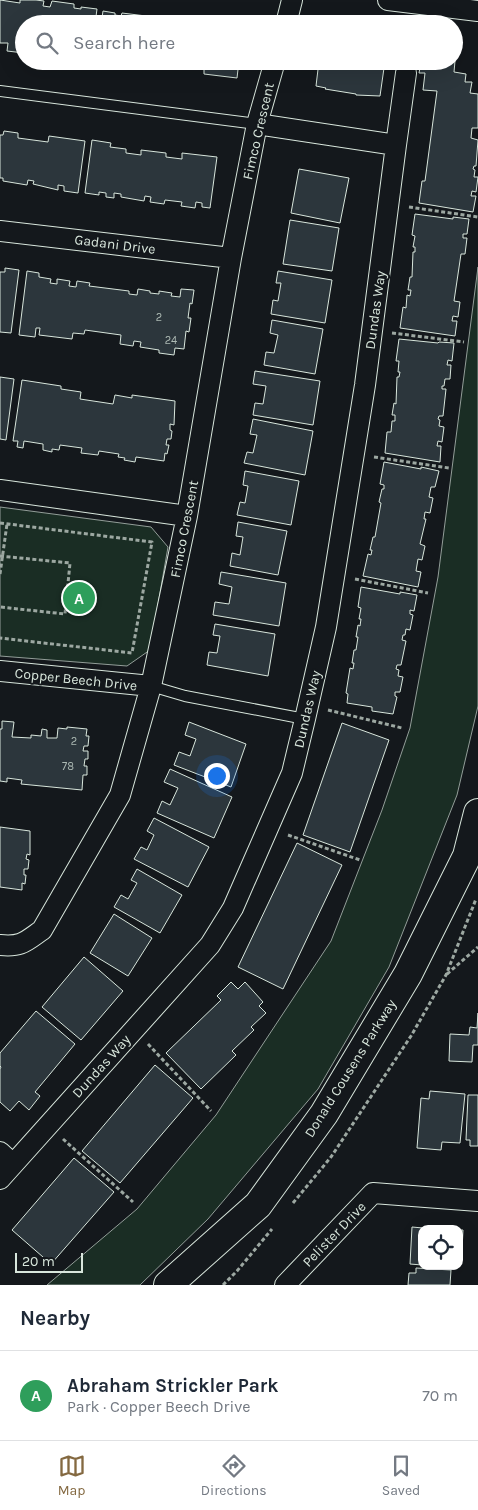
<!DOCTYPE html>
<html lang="en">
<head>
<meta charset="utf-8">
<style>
	body { margin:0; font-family:Karla,sans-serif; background:#f6f6f7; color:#1f2937 }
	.controls { position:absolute; right:15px; bottom:15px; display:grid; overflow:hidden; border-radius:10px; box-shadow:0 5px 20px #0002 }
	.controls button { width:45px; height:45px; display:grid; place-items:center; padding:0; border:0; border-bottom:1px solid #e0e1e3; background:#fff; color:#1f2937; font:25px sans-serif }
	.scale { position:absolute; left:15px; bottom:12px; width:68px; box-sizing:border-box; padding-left:5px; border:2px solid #d8e6dc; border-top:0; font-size:14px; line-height:18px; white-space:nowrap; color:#d8e6dc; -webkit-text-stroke:4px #14181c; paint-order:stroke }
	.you { position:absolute; left:216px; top:775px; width:18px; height:18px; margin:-12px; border:4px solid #fff; border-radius:50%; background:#1a73e8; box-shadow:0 0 0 8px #1a73e833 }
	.badge { display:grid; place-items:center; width:32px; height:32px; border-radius:50%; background:#846941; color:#fff; font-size:16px; font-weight:700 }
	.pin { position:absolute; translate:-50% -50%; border:2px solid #fff; box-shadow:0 1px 5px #0006 }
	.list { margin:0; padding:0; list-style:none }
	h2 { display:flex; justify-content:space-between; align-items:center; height:65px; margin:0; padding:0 20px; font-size:21px }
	h2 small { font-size:16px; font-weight:400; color:#747a83 }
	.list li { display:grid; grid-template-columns:32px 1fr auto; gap:15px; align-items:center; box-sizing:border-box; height:90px; padding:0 20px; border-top:1px solid #e0e1e3 }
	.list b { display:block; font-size:19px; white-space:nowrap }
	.list p { margin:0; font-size:16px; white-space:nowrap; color:#747a83 }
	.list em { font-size:16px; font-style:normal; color:#747a83 }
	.icon { flex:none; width:28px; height:28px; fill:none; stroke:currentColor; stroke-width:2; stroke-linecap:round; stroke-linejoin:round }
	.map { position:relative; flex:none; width:478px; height:1285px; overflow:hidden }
	.search { position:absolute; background:#fff; box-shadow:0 5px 20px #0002; left:15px; right:15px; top:15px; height:55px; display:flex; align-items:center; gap:12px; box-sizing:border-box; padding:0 18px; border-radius:28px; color:#747a83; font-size:19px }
	.sheet { height:155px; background:#fff }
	nav { display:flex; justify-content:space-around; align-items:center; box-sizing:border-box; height:70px; border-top:1px solid #e0e1e3; background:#fff; font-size:14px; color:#747a83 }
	nav a { display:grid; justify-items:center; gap:2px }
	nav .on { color:#846941 }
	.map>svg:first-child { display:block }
	.green { fill:#1a2d24; stroke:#939e99 }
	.building { fill:#2c363c; stroke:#d8e6dc }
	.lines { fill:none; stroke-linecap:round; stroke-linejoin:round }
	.service-casing { stroke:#d8e6dc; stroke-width:12 }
	.minor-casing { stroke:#d8e6dc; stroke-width:22 }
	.secondary-casing { stroke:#d8e6dc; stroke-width:30 }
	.path { stroke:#9da8a2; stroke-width:3; stroke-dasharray:4 2.5; stroke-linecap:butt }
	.service { stroke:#14181c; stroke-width:10 }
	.minor { stroke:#14181c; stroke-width:20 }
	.secondary { stroke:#14181c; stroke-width:28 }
	.labels { text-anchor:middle; stroke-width:4; stroke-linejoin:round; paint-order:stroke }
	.number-label { font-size:11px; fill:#adbab4 }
	.street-label { font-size:14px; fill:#d8e6dc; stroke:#14181c }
</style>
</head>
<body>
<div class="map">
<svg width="478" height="1285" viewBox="0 0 478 1285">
	<rect width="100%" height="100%" fill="#14181c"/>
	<!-- green -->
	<path class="green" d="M478,267V706L457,795L389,967L318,1089L208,1219L140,1285H47L137,1209L216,1115L331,941L382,810L410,728L438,577Z
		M0,507L151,527L168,547L150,650L127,666L0,656Z"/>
	<!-- building -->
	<path class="building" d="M0,0L20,3V0H36L44,1L43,6L50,7L52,1L74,4V8L81,9V7L97,9L95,24H24V53L7,51L8,43H0Z
		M103,11L115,13V15L121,16L122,13L146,16V20L152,21L153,16L177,19V24H101Z
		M97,61H127V63L115,62L114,65L97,63Z
		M139,61H239L237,78L204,74V69L186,67V69L161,66V69L142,67L143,62Z
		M319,61H385L380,96L356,95V94L325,89L326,88L316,86Z
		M403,61H455L454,72L466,74L465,82H472L470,93L478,94V128H472L471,138L478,140L476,166H474L473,169L475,170L474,177H478L476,192L472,191L471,196H476L473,212L419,203L422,181H425L437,91L423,90L425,73H419L420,68H416L417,63Z
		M4,131L18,133V138L48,142L49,136L85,141L78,193L64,191V186L58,185V190L33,184L34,181L28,180L27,185L3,181V178H0V135H3Z
		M92,140L111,143L110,147L126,149V153L141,155V150L166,153V157L182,159V153L217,157L210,208L202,207V203L196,202L195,208L181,206L182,202L165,200L164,204L150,202L151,197L145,196L144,201L121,197V194L114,193V198L106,197V193L99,192V195L85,193Z
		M299,169L349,178L340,223L291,213Z
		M415,214L453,219V217L469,219L467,234H463V238H467L465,254H461L454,301L460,302L458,317L453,316L452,321H457L455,336L400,328L403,307L406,308L407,295L410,296L411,290H408L410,277H412L413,252H415V247H413L415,236L412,235Z
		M290,220L339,228L332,271L283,264Z
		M5,268L19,270L11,333L0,332V272H5Z
		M27,271L39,273V277L51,279L50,283L57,284V279L70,281L69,286L76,287L77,281L90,283L89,286L129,291V294L137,295L138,289L150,291V293L159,294V291L172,293L171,296L180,297L181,289L194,290L192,304L190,303L188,318H191L189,332L186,331L184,349L175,348L174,355L159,353V350L140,347L141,342L134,341L133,346L120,344L121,335L85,330L84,334L73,333L72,339L39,335L40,328H36L35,337L19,335Z
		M278,271L332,280L325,323L271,314L273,300L278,301L281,283H276Z
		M272,320L323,329L315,374L264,365L266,352L274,353L278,335L270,333Z
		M399,339L438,343L439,342L454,343L452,361L448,360L447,365H451L450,379H445L444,386H442V389H446L443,416H439L438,419L440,420L439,426L444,427L442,442L438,441L437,446H441L440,462L385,453L387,432H391L392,421H395V415H392L394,403L396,404L397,377H399L400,372H398L399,361H396Z
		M255,371L320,381L313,425L253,415L255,403L263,404L266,386L253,384Z
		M0,377L14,379L6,440L0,439Z
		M22,380L61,386V389L81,392L80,399L113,404L115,395L132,398V395L175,401L174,425L170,424V430L172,431L171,439H167L166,445H169L167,454L165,453L164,461L136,457L135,462L124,460L125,458L118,457L119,454L99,451L98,455L81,453L82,448L60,445L59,450L52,449V452L43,450V444L24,441L23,448L17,447L18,441H13Z
		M253,419L313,431L305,475L244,463L247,452L253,453L257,435L250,434Z
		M384,462L421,469V467L439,471L435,487H431L429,497L433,498L430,513L425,512L424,519H426L420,544L425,546L422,560L418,559L416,571L421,572L418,587L363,576L368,554L371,555L372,550H370L373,537H375L381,503L379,502L382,489H384V485L380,484Z
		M245,471L299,481L291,525L237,515L240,502L245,503L248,486L243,485Z
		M238,522L287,531L278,575L230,566L232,553L240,555L243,537L236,536Z
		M221,572L286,583L279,626L213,615L215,602L229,604L232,587L219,584Z
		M361,587L400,594V592L417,595L414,611L410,610V614L413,615L410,630L406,629L405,635H403L402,640L406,641L401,665H397L396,669L399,670L398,676L403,677L400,692H395V696L397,697L393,714L372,711V707L347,703L348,694L346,693L350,668L353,669L354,663H352L354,650H356L358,637H356L358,625L360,626L361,619H359L361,608L358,607Z
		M215,624L275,634L268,676L207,665L209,652L217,653L220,636L213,635Z
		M2,721L14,722L12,737L31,738V735L41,736L42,729L47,730V738H57L58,728L67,729V727L87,729L86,736H89L88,746H84L83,751H88V759H85L84,766H87V775H83L82,790L21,784L22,780L7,778V782L0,781V729H2Z
		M189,722L246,744L231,787L174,765L179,752L190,756L196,739L185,735Z
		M342,723L389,740L350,852L303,835Z
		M170,769L232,797L214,838L157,813L162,801L170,805L178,788L164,782Z
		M154,818L209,847L188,887L134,859L141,847L147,850L154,835L147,831Z
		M0,827L30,831V855L27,854L26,859L29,860L28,869H24V875H26L25,884L22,883V890L0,887Z
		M297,843L342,865L283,989L238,967Z
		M137,869L182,895L160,933L114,907L121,895L128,899L137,883L131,880Z
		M114,914L152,938L128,976L90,953Z
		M84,957L123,991L81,1040L42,1007Z
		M231,982L238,989L245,982L263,1002L259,1006L266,1013L251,1027L254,1030L232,1051L236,1055L201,1089L166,1053L221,1000L217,996Z
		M36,1011L75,1044L35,1092L40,1096L29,1110L19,1101L10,1111L0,1102V1069L1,1067L0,1066V1053Z
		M478,1013V1045H473L472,1062L449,1061L450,1034L469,1035L470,1027L477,1028Z
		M155,1065L193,1098L120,1183L82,1151Z
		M430,1091L465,1094L460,1143L442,1142L441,1150L417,1148L421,1098L429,1099Z
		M468,1095H478V1146H470V1140H466Z
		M74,1158L114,1192L51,1264L12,1230Z
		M412,1227L434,1229H422V1265L410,1264Z
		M459,1230H463L462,1250H459Z
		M416,1268L451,1270L450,1285H408L409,1273H416Z"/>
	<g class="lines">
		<defs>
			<path id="service" d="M0,91L257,124
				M151,686L185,696L305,719"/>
			<path id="minor" d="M388,0L478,11
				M286,24L292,0
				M396,145L406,73
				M0,231L231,258
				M0,490L187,516
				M0,671L151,686
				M0,945C22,947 25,942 42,930L120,795L151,686L187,516L231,258L257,124L275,61
				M0,1152L13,1164
				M0,1179L210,945L233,908L292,773L305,719L326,627L365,385L396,145L257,124
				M285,1285L373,1193L478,1201"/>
			<path id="secondary" d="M168,1285L258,1205L324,1114L408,974L467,856L478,813"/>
		</defs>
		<!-- service casing -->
		<use href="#service" class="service-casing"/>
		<!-- minor casing -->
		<use href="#minor" class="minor-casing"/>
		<!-- secondary casing -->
		<use href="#secondary" class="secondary-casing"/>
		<!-- path -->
		<path class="path" d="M409,207L478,217
			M392,333L464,342
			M374,457L449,468
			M0,523L152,542L132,653L0,638
			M0,556L70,563L65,614L0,607
			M0,574L7,524
			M355,579L428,593
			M328,710L402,728
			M288,835L360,860
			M447,974L478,947
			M148,1044L211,1111
			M63,1139L133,1202
			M293,1203L331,1157L411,1036L446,975L476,899
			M223,1285L237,1271L272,1229"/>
		<!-- service -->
		<use href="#service" class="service"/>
		<!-- minor -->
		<use href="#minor" class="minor"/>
		<!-- secondary -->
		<use href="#secondary" class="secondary"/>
	</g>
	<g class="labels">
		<!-- number labels -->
		<g class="number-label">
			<text x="159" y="321">2</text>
			<text x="171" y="344">24</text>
			<text x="74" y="745">2</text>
			<text x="68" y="770">78</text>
		</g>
		<!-- street labels -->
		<g class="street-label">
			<text transform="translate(258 131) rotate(-77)" y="5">Fimco Crescent</text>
			<text transform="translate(115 244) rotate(7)" y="5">Gadani Drive</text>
			<text transform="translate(375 310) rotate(-82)" y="5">Dundas Way</text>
			<text transform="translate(184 529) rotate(-79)" y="5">Fimco Crescent</text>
			<text transform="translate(76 679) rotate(6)" y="5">Copper Beech Drive</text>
			<text transform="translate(307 709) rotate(-77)" y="5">Dundas Way</text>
			<text transform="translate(101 1066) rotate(-48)" y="5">Dundas Way</text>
			<text transform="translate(350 1068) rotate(-58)" y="5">Donald Cousens Parkway</text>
			<text transform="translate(334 1234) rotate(-46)" y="5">Pelister Drive</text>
		</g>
	</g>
</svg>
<div class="controls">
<button><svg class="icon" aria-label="locate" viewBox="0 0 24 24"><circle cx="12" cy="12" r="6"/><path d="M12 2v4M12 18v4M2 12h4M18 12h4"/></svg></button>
</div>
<div class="scale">20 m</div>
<div class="you"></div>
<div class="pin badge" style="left:79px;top:598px;background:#2e9e5b">A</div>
<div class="search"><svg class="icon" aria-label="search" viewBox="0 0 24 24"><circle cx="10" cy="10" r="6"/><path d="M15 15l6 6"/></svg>Search here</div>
</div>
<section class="sheet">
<h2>Nearby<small></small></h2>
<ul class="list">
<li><span class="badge" style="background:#2e9e5b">A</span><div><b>Abraham Strickler Park</b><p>Park · Copper Beech Drive</p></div><em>70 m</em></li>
</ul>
</section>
<nav>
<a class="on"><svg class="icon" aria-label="map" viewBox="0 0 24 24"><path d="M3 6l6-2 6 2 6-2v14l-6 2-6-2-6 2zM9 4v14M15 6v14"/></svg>Map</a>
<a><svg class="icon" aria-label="directions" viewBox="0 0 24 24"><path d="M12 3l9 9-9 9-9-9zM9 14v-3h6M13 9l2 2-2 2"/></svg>Directions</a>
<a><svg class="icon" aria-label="saved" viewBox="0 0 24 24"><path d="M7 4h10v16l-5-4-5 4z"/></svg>Saved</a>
</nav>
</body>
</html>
